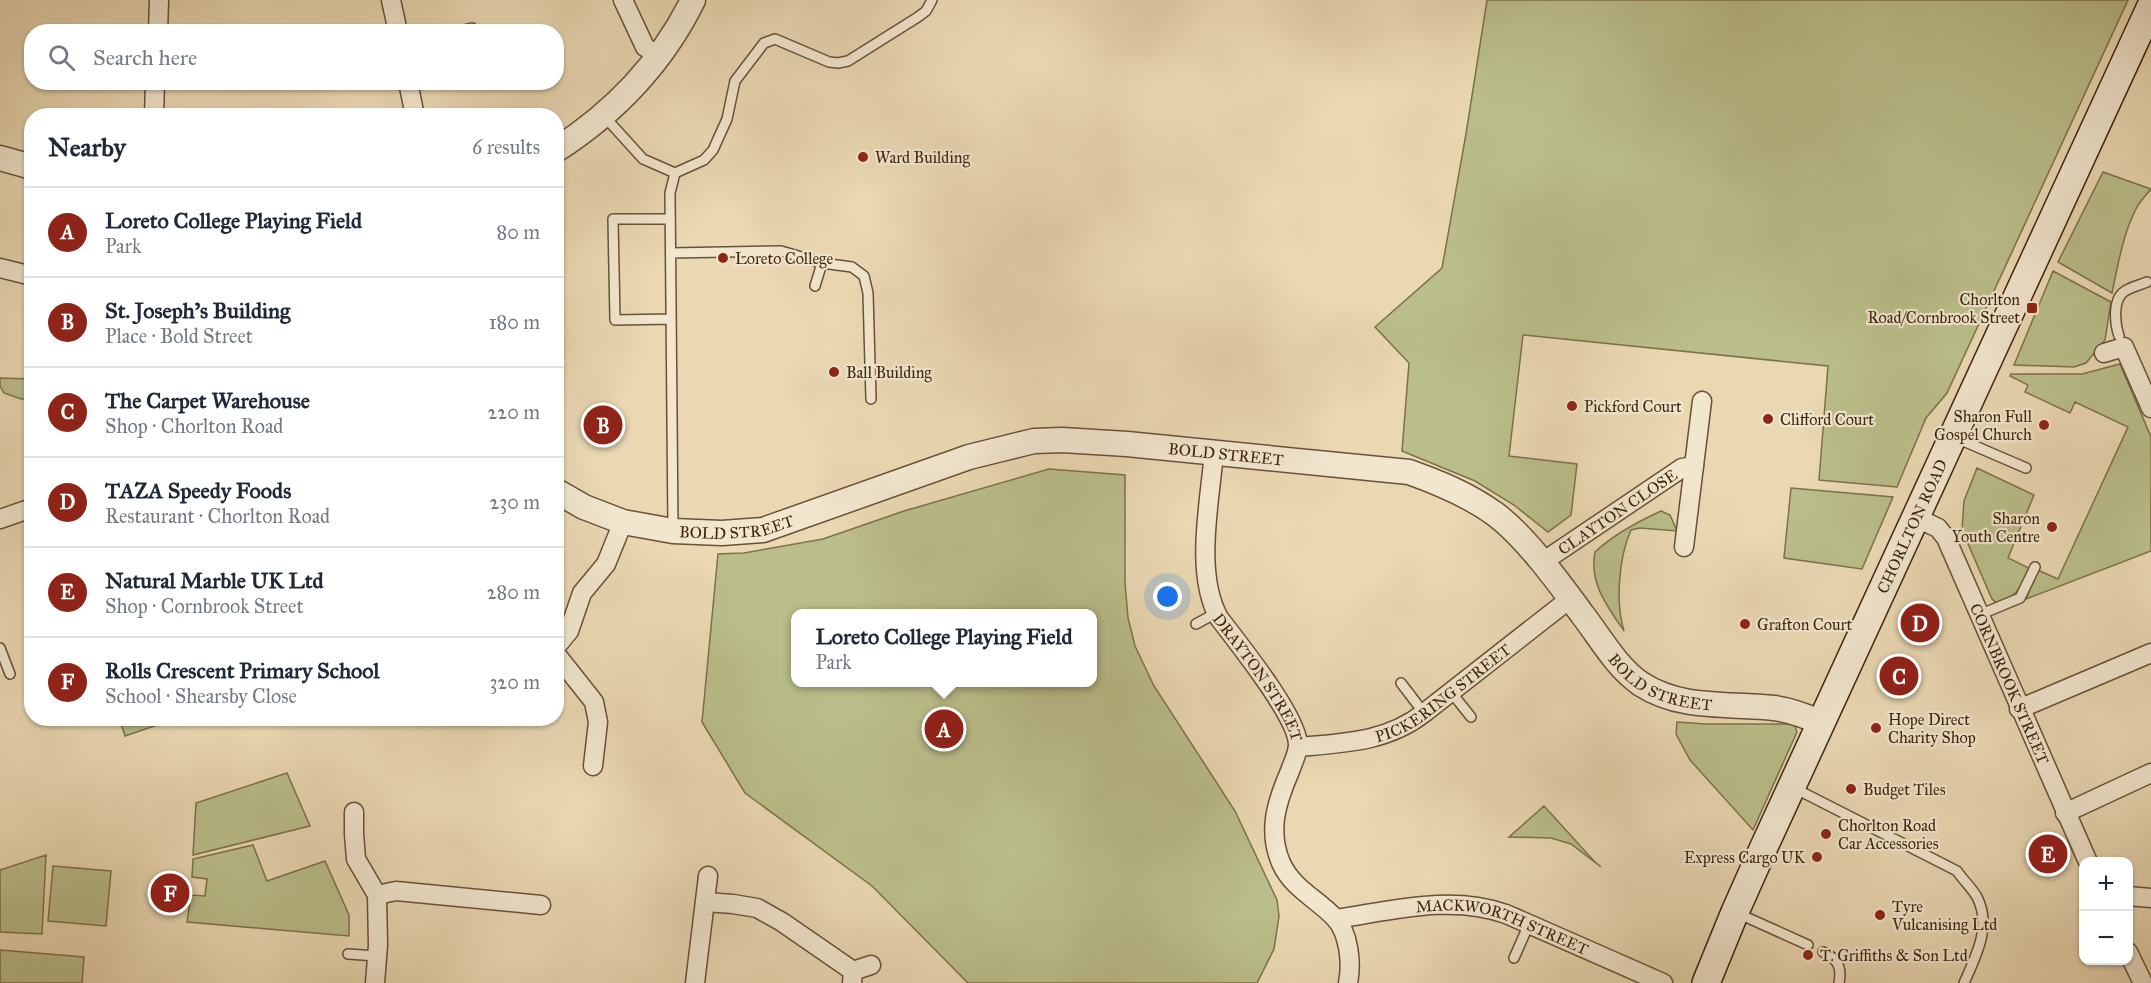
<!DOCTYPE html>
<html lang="en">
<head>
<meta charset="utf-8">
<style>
	body { margin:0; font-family:"IM FELL Great Primer",serif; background:#f6f6f7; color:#1f2937 }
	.controls { position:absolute; right:18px; bottom:18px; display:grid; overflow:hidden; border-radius:12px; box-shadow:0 2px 4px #0004 }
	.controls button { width:54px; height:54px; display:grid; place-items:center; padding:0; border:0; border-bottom:2px solid #e0e1e3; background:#fff; color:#1f2937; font:30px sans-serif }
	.you { position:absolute; left:1168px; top:597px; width:21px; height:21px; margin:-15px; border:4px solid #fff; border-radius:50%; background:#1a73e8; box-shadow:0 0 0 9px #1a73e833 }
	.badge { display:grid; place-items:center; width:39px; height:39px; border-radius:50%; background:#8f2418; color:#fff; font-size:20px; font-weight:700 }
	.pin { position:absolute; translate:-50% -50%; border:3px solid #fff; box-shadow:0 2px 6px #0006 }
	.popup { position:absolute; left:791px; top:609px; width:306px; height:78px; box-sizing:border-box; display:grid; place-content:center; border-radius:12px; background:#fff; filter:drop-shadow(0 2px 4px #0005); font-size:20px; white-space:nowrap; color:#747a83 }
	.popup b { font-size:22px; color:#1f2937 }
	.popup::after { content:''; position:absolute; left:50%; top:100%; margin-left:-12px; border:12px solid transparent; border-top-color:#fff }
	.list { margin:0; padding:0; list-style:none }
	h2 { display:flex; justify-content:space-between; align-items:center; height:78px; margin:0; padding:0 24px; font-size:26px }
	h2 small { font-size:20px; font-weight:400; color:#747a83 }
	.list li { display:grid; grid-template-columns:39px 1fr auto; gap:18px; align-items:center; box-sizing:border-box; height:90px; padding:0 24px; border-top:2px solid #e0e1e3 }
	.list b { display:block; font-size:22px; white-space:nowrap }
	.list p { margin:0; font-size:20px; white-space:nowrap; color:#747a83 }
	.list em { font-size:20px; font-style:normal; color:#747a83 }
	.icon { flex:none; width:33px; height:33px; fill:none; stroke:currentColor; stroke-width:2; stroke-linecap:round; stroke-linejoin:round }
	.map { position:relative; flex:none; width:2151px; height:983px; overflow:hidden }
	.search { position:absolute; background:#fff; box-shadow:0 2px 4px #0004; left:24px; top:24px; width:540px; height:66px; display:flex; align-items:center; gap:15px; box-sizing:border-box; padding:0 21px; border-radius:24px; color:#747a83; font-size:22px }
	.panel { position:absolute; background:#fff; box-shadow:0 2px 4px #0004; left:24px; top:108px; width:540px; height:618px; border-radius:24px }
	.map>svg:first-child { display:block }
	.green { fill:#babe8a; stroke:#7c714a; stroke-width:1.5; fill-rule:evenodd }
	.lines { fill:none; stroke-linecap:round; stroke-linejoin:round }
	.service-casing { stroke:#695135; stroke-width:12 }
	.minor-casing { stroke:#695135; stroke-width:21 }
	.tertiary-casing { stroke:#695135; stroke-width:27 }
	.secondary-casing { stroke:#3e240b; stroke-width:30 }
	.service { stroke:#f1e6ce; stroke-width:9 }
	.minor { stroke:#f1e6ce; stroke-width:18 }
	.tertiary { stroke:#f1e6ce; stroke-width:24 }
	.secondary { stroke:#f1e6ce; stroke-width:27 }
	.poi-dot { fill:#8f2418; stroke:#f1e6ce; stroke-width:2 }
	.labels { text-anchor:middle; stroke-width:4.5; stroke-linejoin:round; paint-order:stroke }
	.poi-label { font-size:16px; fill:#3e240b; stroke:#f1e6ce; text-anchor:start }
	.street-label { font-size:16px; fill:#3e240b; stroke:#f1e6ce }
</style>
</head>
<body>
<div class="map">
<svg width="2151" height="983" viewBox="0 0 2151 983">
	<rect width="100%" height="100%" fill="#ead8b3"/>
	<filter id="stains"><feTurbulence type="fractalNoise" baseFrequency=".00333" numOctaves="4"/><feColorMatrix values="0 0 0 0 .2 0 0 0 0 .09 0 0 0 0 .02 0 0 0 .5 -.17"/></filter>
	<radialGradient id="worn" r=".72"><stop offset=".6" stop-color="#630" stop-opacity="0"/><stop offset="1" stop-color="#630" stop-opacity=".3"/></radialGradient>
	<!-- green -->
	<path class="green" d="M1487,0H2128L1947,393L1926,418L1897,487L1819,480L1828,366L1523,335L1509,456L1577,464L1571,515L1548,532L1514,505L1475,481L1402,451L1409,363L1375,327L1442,268L1466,134Z
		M2103,172L2151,189C2147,194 2141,200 2137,207C2123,233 2118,265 2112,293L2058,262Z
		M2053,271L2111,302L2105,340L2086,363L2074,367L2014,365Z
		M2120,364L2151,437V551L2026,599L2038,570L2058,579L2128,427L2075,402L2070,413L2025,392L2028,385L2010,376L2011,374H2082Z
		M0,378L31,379V399H21L4,393L0,386Z
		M1977,468L2034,495L2008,558L2029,568C2019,590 2020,593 1998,604L1992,599L1962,530L1964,501Z
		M1049,469L1125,475V583L1128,618L1135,646L1154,686L1235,811L1277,900L1279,916L1274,949L1257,983H968L872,886L745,793L702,722L718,554L744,553L823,539L904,511ZM796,614H1092V682H796Z
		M1791,488L1893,497L1862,569L1784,558Z
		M1661,511L1670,515L1677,531L1640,528L1631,530C1619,557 1615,602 1624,631C1607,606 1589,583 1595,552C1614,534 1637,522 1661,511Z
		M119,718H175V719L125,736Z
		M1677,722L1706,724H1794L1797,732L1753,830L1690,760L1676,734Z
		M287,773L310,826L193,855L196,803Z
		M1544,806L1594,861L1601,867L1571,844L1551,838L1509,837Z
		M253,845L267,881L325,861L349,915V936L187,922L191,895L205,896L207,879L192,877L193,859Z
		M46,855L42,934L0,932V870Z
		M53,866L111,871L106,926L48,921Z
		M0,950L84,957L82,983H0Z"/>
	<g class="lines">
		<defs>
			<path id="service" d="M456,32L472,28
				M604,116L643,159L675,173
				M670,219H613L615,320L671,319
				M671,253L781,251L822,263L852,267L864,276L868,293L871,399
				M815,286L822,263
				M2119,336C2115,324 2112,299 2125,291C2131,287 2140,285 2147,282
				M1954,437L2026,468
				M673,529L670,193L675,173L704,160L713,150L727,119L735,81L764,43L775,39L829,62L838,63L848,61L918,17L926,11L932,0
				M1979,615L2020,598L2035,567
				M1196,624L1216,613
				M0,648L10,674
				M1401,683L1424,713
				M1451,692L1471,717
				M1794,788L1957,871C1963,880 1972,888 1977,897C1992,926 1976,956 1964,983
				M1737,913L1808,945
				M1823,952C1838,959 1842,967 1839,983
				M348,954L377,956
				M1514,958L1529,924"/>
			<g id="minor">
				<path d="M391,0L398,32"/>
				<path d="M623,0L645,47L659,57"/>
				<path d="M158,32L159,0"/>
				<path d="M408,82L415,116"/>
				<path d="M154,116L155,82"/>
				<path d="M0,268L32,276"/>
				<path d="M2104,353L2124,347L2151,408"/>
				<path id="s1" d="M1214,452C1210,502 1194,573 1219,618C1238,643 1298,717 1298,745C1298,753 1293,762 1290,771C1277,801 1267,830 1281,863C1293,889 1316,898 1335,918C1349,933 1352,963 1348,983"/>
				<path id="s2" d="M1917,518L1938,528L1946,538L2088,862"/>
				<path d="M0,519L32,508"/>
				<path d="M1684,547L1702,401"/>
				<path id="s3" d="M1541,563L1682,468L1694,466"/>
				<path d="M556,647L569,631L582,593L606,564L623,522"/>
				<path d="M556,654L594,702L598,722L593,766"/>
				<path d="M2019,709L2151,653"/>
				<path id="s4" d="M1298,747C1344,743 1387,742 1424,713L1571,598"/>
				<path d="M354,812V834L356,859L377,895L378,945L375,983"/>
				<path d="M2065,813L2151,773"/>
				<path d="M377,895L396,891L541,905"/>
				<path d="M2128,896L2151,898"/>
				<path d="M705,902L733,904L757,908L782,922L853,971L852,983"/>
				<path id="s5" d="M1336,919C1391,911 1451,894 1506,914L1663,983"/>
				<path d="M2128,952L2143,983"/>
				<path d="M853,971L871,965"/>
				<path d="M695,983L708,876"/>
			</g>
			<g id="tertiary">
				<path d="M556,150C615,112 662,63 693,0"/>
				<path d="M0,158L32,167"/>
				<path id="s6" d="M556,491L584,507L623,522L673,531L722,533L763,530L969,457L1034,441L1062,440L1127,444L1409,472C1440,483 1469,495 1495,514C1525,536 1560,584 1582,614C1600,637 1616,667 1641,684C1681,710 1728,703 1774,708C1791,710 1806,716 1822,723"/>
			</g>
			<g id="secondary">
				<path id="s7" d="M1706,983L1735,912L1763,849L2151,6"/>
			</g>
		</defs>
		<!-- service casing -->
		<use href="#service" class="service-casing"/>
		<!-- minor casing -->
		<use href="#minor" class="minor-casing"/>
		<!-- tertiary casing -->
		<use href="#tertiary" class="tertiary-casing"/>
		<!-- secondary casing -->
		<use href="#secondary" class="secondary-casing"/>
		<!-- service -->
		<use href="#service" class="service"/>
		<!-- minor -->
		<use href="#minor" class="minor"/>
		<!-- tertiary -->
		<use href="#tertiary" class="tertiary"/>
		<!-- secondary -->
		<use href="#secondary" class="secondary"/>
	</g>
	<!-- markers -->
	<g class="poi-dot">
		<circle cx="863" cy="157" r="6"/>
		<circle cx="723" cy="258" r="6"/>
		<rect x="2026" y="302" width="12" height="12" rx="3"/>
		<circle cx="834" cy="372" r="6"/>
		<circle cx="1572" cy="406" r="6"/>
		<circle cx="1768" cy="419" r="6"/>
		<circle cx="2044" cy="425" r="6"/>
		<circle cx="2052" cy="527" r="6"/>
		<circle cx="1745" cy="624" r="6"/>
		<circle cx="1876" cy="728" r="6"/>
		<circle cx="1851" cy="789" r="6"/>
		<circle cx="1826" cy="834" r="6"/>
		<circle cx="1817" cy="857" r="6"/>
		<circle cx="1880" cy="915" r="6"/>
		<circle cx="1808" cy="955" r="6"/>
	</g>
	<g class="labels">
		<!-- poi labels -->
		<g class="poi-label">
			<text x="875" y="163">Ward Building</text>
			<text x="735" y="264">Loreto College</text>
			<text x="2020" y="305" text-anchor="end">Chorlton<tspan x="2020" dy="18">Road/Cornbrook Street</tspan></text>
			<text x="846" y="378">Ball Building</text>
			<text x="1584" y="412">Pickford Court</text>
			<text x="2032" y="422" text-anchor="end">Sharon Full<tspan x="2032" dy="18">Gospel Church</tspan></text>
			<text x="1780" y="425">Clifford Court</text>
			<text x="2040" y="524" text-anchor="end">Sharon<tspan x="2040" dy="18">Youth Centre</tspan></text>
			<text x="1757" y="630">Grafton Court</text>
			<text x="1888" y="725">Hope Direct<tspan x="1888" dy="18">Charity Shop</tspan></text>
			<text x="1863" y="795">Budget Tiles</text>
			<text x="1838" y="831">Chorlton Road<tspan x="1838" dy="18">Car Accessories</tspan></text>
			<text x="1805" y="863" text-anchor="end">Express Cargo UK</text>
			<text x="1892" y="912">Tyre<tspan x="1892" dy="18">Vulcanising Ltd</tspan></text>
			<text x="1820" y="961">T. Griffiths &amp; Son Ltd</text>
		</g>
		<!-- street labels -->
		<g class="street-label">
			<text dy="6" stroke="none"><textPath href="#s6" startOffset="693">BOLD STREET</textPath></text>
			<text dy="6" stroke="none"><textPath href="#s3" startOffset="92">CLAYTON CLOSE</textPath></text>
			<text dy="6" stroke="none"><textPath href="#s6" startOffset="189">BOLD STREET</textPath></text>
			<text dy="6" stroke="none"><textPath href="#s7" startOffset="501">CHORLTON ROAD</textPath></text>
			<text dy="6" stroke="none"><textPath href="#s6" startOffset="1215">BOLD STREET</textPath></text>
			<text dy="6" stroke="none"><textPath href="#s1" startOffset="240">DRAYTON STREET</textPath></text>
			<text dy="6" stroke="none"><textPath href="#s2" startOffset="195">CORNBROOK STREET</textPath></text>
			<text dy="6" stroke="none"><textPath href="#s4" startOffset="159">PICKERING STREET</textPath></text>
			<text dy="6" stroke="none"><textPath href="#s5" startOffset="171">MACKWORTH STREET</textPath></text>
		</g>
	</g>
	<rect width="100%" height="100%" filter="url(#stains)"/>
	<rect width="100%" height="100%" fill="url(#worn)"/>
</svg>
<div class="controls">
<button>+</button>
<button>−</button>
</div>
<div class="you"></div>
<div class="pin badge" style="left:944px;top:729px">A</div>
<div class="popup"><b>Loreto College Playing Field</b>Park</div>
<div class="pin badge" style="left:603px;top:425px">B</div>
<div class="pin badge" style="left:1899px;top:676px">C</div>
<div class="pin badge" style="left:1920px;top:623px">D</div>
<div class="pin badge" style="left:2048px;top:854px">E</div>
<div class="pin badge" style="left:170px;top:893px">F</div>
<div class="search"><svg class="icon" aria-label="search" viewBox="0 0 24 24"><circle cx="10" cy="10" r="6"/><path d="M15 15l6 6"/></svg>Search here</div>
<section class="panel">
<h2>Nearby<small>6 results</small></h2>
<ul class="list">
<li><span class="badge">A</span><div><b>Loreto College Playing Field</b><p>Park</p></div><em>80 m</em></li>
<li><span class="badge">B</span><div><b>St. Joseph's Building</b><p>Place · Bold Street</p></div><em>180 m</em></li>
<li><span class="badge">C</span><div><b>The Carpet Warehouse</b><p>Shop · Chorlton Road</p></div><em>220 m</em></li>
<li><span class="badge">D</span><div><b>TAZA Speedy Foods</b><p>Restaurant · Chorlton Road</p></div><em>230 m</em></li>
<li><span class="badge">E</span><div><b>Natural Marble UK Ltd</b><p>Shop · Cornbrook Street</p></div><em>280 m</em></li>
<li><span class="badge">F</span><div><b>Rolls Crescent Primary School</b><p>School · Shearsby Close</p></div><em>320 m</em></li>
</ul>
</section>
</div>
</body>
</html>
